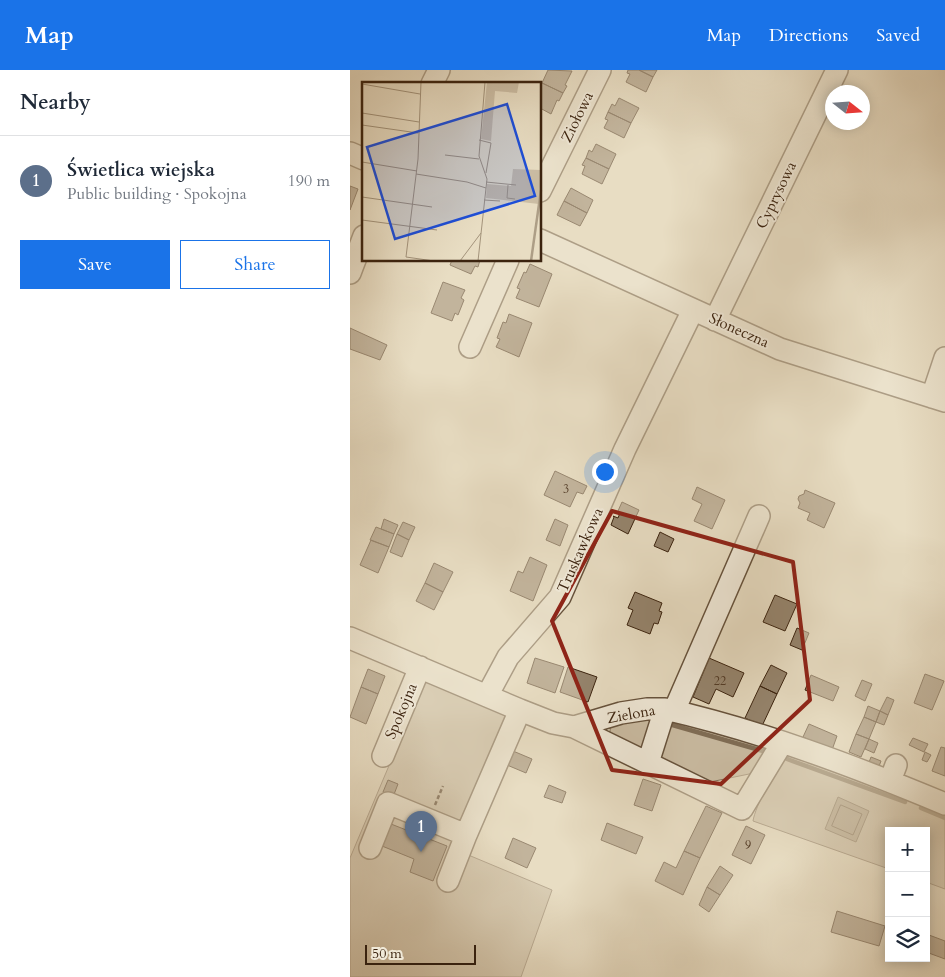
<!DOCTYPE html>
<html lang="en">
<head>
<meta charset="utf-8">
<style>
	body { margin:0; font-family:Cardo,serif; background:#f2f2f3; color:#1f2937 }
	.controls { position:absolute; right:15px; bottom:15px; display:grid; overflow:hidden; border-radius:0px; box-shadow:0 2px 12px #0003 }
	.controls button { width:45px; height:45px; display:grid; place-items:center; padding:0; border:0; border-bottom:1px solid #e0e1e3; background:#fff; color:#1f2937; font:25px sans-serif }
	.compass { position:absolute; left:475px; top:15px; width:45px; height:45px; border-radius:50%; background:#fff; box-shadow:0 2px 12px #0003; rotate:107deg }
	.scale { position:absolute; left:15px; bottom:12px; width:111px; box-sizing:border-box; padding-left:5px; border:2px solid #3b230f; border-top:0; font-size:14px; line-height:18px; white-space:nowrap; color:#3b230f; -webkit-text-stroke:4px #f0e9d8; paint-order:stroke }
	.you { position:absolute; left:254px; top:401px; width:18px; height:18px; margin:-12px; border:4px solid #fff; border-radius:50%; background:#1a73e8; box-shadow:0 0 0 8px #1a73e833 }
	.badge { display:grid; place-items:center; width:32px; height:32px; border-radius:50%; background:#1a73e8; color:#fff; font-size:16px; font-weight:700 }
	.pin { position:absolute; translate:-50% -41px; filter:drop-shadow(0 1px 2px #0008) }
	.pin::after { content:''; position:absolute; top:26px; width:18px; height:15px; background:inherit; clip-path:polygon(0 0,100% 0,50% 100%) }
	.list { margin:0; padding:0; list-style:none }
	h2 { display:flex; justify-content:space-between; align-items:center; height:65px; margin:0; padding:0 20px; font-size:21px }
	h2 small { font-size:16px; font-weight:400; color:#747a83 }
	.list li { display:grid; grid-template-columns:32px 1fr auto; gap:15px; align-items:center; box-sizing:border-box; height:90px; padding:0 20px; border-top:1px solid #e0e1e3 }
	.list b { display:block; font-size:19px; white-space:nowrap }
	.list p { margin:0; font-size:16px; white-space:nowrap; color:#747a83 }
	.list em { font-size:16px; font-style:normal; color:#747a83 }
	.actions { display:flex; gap:10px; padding:15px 20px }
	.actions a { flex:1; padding:11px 0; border:1px solid #1a73e8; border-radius:0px; text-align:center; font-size:18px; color:#1a73e8 }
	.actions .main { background:#1a73e8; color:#fff }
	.icon { flex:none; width:28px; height:28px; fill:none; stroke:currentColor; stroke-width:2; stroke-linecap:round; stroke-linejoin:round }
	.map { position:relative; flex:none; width:595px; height:907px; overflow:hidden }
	header { display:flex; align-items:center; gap:30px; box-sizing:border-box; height:70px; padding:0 25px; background:#1a73e8; color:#fff }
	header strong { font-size:24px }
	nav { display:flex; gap:28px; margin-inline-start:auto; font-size:18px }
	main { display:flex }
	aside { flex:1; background:#fff }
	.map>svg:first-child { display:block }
	.green { fill:#cbbda4; stroke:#83705a }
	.water { fill:#ad9e86; stroke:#7f6d56 }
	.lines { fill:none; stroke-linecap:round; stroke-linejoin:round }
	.shore { stroke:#74604a; stroke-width:1 }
	.stream { stroke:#7f6d56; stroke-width:4.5 }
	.building { fill:#95846d; stroke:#3b230f }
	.minor-casing { stroke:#66523c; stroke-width:24 }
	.path { stroke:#3b230f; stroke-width:2.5; stroke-dasharray:4 2.5; stroke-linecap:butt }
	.minor { stroke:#f0e9d8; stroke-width:21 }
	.marked { fill:none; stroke:#8f2418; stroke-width:4; stroke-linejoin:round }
	.labels { text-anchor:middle; stroke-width:4; stroke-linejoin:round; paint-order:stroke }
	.number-label { font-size:12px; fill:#523b26 }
	.street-label { font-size:15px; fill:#3b230f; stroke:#f0e9d8 }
	.inset-river { fill:none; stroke:#ad9e86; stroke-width:2.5 }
	.inset-road { fill:none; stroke:#a3937b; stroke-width:1 }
	.view { fill:#1d4ed8; fill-opacity:0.15; stroke:#1d4ed8; stroke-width:2.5 }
	.inset-edge { fill:none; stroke:#3b230f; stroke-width:2.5 }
</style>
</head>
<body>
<header>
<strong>Map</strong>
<nav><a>Map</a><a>Directions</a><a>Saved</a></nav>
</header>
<main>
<aside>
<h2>Nearby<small></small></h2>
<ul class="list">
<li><span class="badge" style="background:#5c6f8a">1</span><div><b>Świetlica wiejska</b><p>Public building · Spokojna</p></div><em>190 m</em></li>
</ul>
<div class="actions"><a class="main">Save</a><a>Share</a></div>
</aside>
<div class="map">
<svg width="595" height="907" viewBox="0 0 595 907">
	<rect width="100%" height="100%" fill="#e8ddc3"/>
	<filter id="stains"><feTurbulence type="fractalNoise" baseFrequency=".004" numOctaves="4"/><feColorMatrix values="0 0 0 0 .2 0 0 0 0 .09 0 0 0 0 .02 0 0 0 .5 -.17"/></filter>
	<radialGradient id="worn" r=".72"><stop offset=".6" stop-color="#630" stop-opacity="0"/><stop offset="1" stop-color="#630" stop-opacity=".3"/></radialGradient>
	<!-- green -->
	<path class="green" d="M76,608L159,644L104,779L202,820L171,907H0V788Z
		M302,645L417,677L420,679L404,703L360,712L259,668L261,653Z
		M443,685L595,742V819L576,812V761H539V799L403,751C405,737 425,698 436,689C438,687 441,686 443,685Z"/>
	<!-- water -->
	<path class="water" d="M488,727L519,741L506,772L475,759Z"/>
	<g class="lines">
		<!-- shore -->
		<path class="shore" d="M491,735L512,744L503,765L482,756Z"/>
		<!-- stream -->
		<path class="stream" d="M319,654L413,681
			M437,689L555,732
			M571,738L595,748"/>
	</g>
	<!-- building -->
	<path class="building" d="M198,0L222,1L215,15L217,16L213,23L192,13Z
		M278,0H289L303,7L296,22L276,12L280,4L277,3Z
		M289,0H307L303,7Z
		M192,13L213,23L209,31L207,30L201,44L190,38V16Z
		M269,28L289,38L281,53L258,42L262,34L265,36Z
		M258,42L281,53L274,68L254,58L258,50L255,49Z
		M246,74L266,84L259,99L236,88L239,80L242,82Z
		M236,88L259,99L252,114L232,104L235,96L232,95Z
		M0,116L8,119L0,140Z
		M221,118L243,130L237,143L214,131Z
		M214,131L237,143L230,156L207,145Z
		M102,190H130L128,197L125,196L121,204L100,195Z
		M180,194L202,204L189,237L166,228L170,219L167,218L174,202L176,203Z
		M93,212L115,220L111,228L114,230L108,245L105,243L102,251L81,243Z
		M159,244L182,253L169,287L146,277L150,269L147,268L153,252L156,253Z
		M0,258L37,275L30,290L0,279Z
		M205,401L237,416L233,424L227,422L220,437L194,425Z
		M347,417L375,430L362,459L344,451L352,434L342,429Z
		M455,420L485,433L474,458L457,450L460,443L448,438L450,433L448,429L449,426L454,424Z
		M272,432L289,440L278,464L261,455L264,447L263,446L268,448L270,443L268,441Z
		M34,449L48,455L44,464L31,459Z
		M205,449L218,455L210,476L196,470Z
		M53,452L65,457L59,470L47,464Z
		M26,457L44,464L39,477L20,470Z
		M310,462L324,469L318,482L304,476Z
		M47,464L59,470L52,487L40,482Z
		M21,470L39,477L28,503L10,495Z
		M180,487L197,495L183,531L160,521L168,501L173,503Z
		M84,493L103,502L93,522L75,513Z
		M75,513L93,522L84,540L66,531Z
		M285,522L312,533L309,541L312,542L308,554L304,553L300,564L277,555L283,540L278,538Z
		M425,525L447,534L435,561L413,552Z
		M447,558L459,563L452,580L440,575Z
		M185,588L214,597L205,623L177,613Z
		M359,588L394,603L383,627L366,619L359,634L343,627Z
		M421,595L437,603L427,624L410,616Z
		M218,597L247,607L238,632L210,622Z
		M18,599L35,606L28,624L11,617Z
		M575,604L594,611L582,640L564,633Z
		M461,605L489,617L483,631L455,620Z
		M512,610L522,614L515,631L505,626Z
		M410,616L427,624L412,656L395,648Z
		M11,617L28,624L16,654L0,647Z
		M537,627L544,630L538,645L530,641Z
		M518,636L530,641L526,652L514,647Z
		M530,641L538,645L534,655L526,652Z
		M514,647L526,652L519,669L506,664Z
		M459,654L487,666L482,680L453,667Z
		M506,664L519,669L511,687L499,682Z
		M563,668L578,674L574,682L559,675Z
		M519,669L528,673L524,683L515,679Z
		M591,677L595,678V706L582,701Z
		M163,681L182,689L176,703L157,695Z
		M575,682L581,685L577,692L572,690Z
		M521,687L531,691L528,699L518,695Z
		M293,709L311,715L302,741L284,735Z
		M38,710L48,714L43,727L33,722Z
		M199,715L216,722L212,733L194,727Z
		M356,736L372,743L350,788L334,781Z
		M257,753L293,767L286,784L251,770Z
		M41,754L97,776L83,811L60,802L64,789L32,776Z
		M396,756L415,765L401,794L382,785Z
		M163,768L186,778L177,798L155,788Z
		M334,781L350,788L333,825L305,811L314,792L326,798Z
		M370,796L383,805L370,825L357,817Z
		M357,817L370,825L359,842L349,835Z
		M487,841L535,856L529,876L481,862Z
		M579,865L595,871V889L576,882V872Z"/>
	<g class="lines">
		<defs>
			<path id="minor" d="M82,14L89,0
				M0,83L14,89
				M190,121L250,0
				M190,170L430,279L595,331
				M0,203L14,166
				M365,250L487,0
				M120,277L158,190
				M582,327L595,288
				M0,568L170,640L203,653L224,657L271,643L297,639H315C411,661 504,696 595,734
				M137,626L158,587L210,527L275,379L343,240
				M324,641L409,446
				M224,657L392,739L432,673
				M33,686L70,597
				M298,693L315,639
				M540,711L546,695
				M20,778L38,733L116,765
				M98,811L116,765L170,640"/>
		</defs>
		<!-- minor casing -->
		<use href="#minor" class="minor-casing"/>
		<!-- path -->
		<path class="path" d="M85,735L93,716"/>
		<!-- minor -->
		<use href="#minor" class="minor"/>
	</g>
	<!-- marked area -->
	<path d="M0 0H595V907H0ZM262,441L443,492L460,630L371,714L262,700L202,551Z" fill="#e8ddc3" fill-opacity=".55" fill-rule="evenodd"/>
	<path class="marked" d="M262,441L443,492L460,630L371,714L262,700L202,551Z"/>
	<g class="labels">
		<!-- number labels -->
		<g class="number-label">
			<text x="216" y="423">3</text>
			<text x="370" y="615">22</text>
			<text x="398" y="779">9</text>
		</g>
		<!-- street labels -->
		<g class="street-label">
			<text transform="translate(227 47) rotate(-64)" y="5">Ziołowa</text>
			<text transform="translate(426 125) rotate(-64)" y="5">Cyprysowa</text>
			<text transform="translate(389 260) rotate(24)" y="5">Słoneczna</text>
			<text transform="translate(230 480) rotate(-66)" y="5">Truskawkowa</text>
			<text transform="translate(51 641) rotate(-67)" y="5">Spokojna</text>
			<text transform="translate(281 644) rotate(-10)" y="5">Zielona</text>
		</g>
	</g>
	<!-- overview -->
	<g transform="translate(12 12)">
		<rect width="179" height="179" fill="#e8ddc3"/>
		<path d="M125,0H157L155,11L133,9L129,59L119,57ZM151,87L179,88L177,122L124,116L125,102L149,104Z" fill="#cbbda4"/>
		<path class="inset-river" d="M169,179L179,108"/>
		<path class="inset-road" d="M59,0L56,77L44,175L72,179M0,2L58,12M0,31L57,40M0,43L56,51M117,58L129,61L124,91M83,73L117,77M0,80L55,89M54,92L105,100L124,106M124,100L154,103M146,103L145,116L153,117M0,115L70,125M122,118L138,119M0,138L75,148M98,179L119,151M116,179L125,97L117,74L123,0"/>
		<path class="view" d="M145,22L173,114L33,157L5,65Z"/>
		<rect width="179" height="179" class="inset-edge"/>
	</g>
	<rect width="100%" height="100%" filter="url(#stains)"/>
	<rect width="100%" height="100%" fill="url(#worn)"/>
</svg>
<div class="controls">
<button>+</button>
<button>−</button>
<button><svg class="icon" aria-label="layers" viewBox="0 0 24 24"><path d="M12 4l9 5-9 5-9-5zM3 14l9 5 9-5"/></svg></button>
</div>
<svg class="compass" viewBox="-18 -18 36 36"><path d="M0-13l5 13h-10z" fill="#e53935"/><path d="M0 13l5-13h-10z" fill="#747a83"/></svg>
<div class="scale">50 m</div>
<div class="you"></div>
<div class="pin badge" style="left:71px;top:782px;background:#5c6f8a">1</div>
</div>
</main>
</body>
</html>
